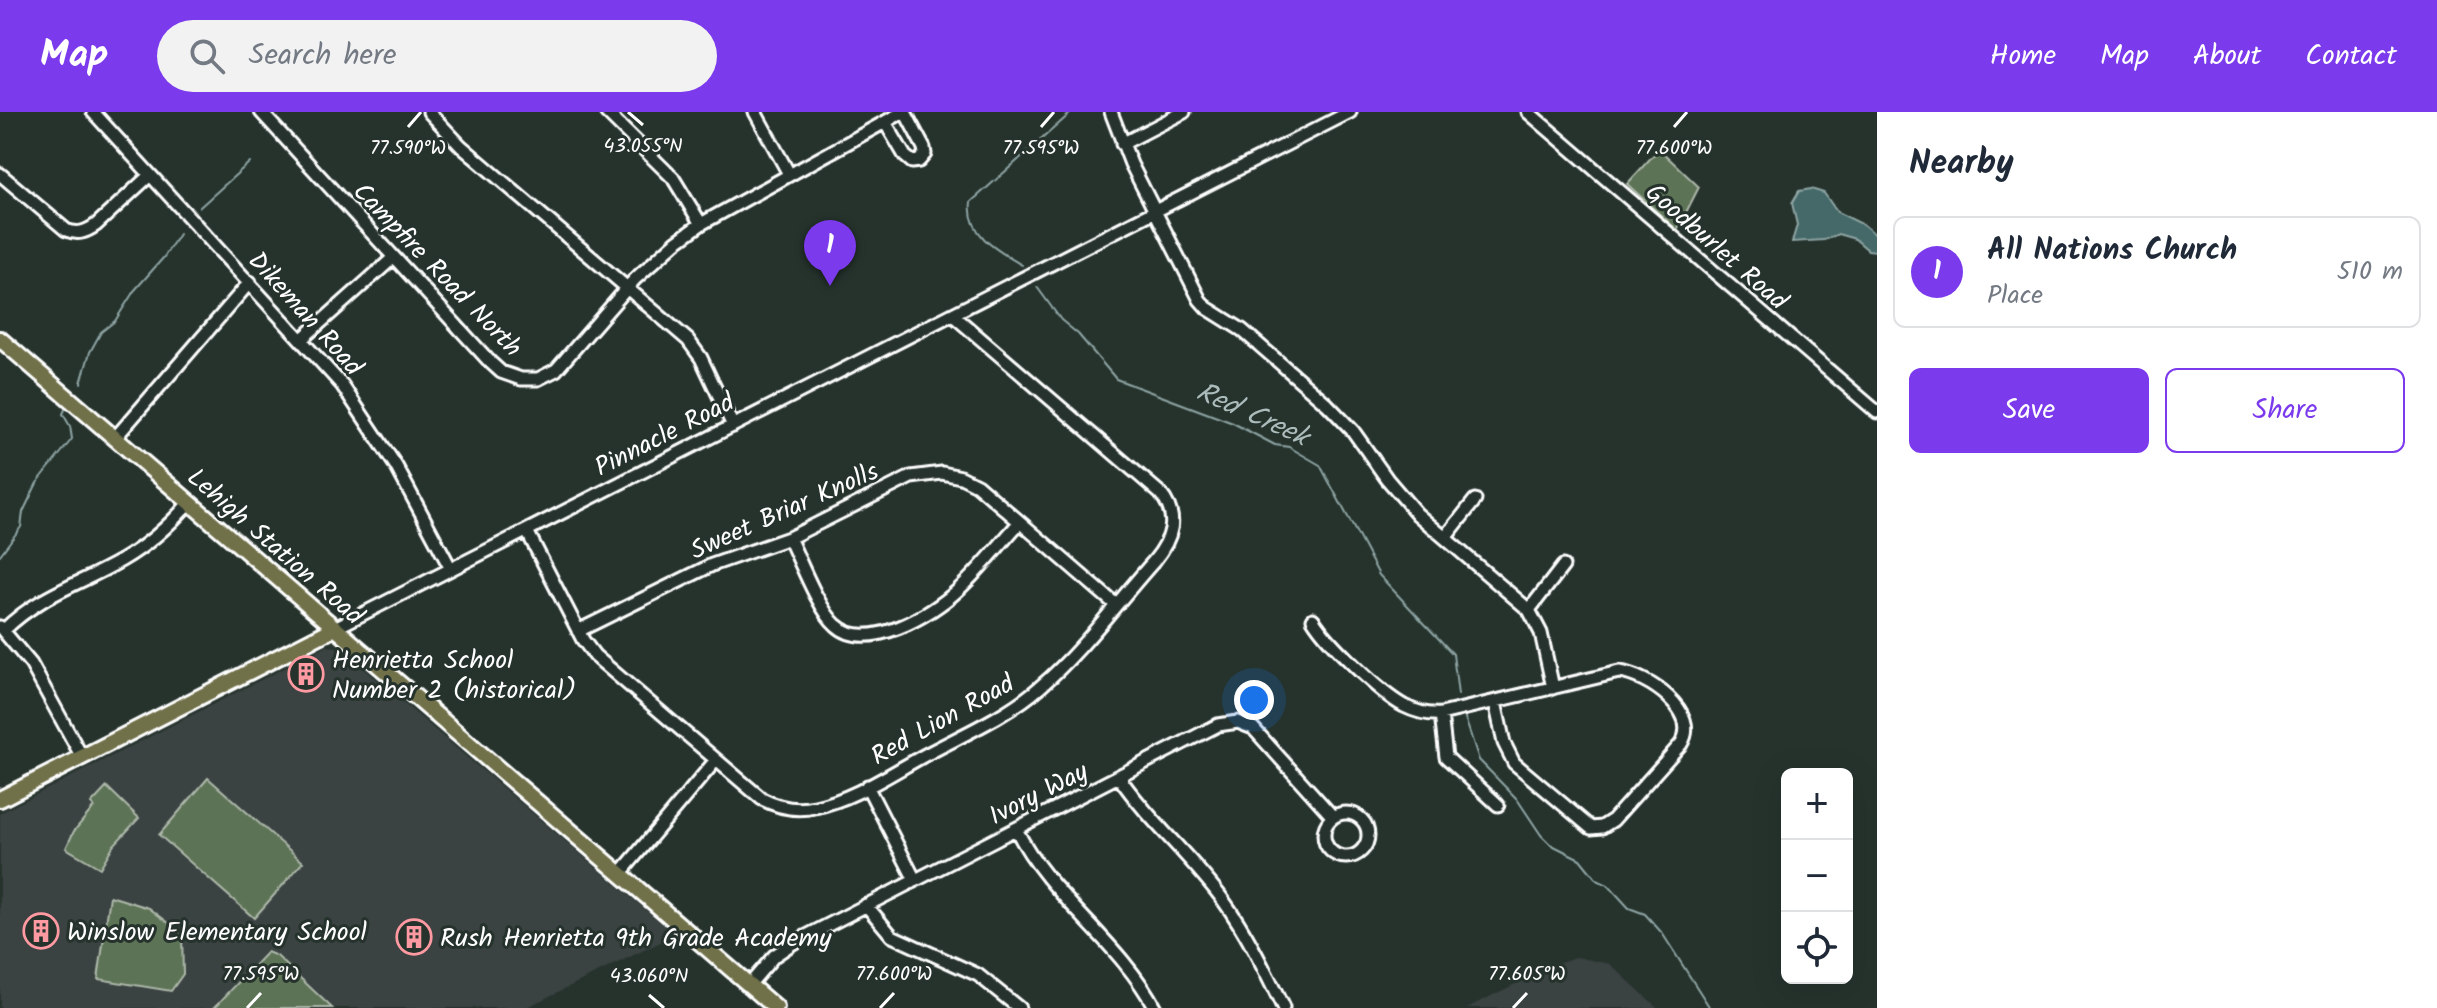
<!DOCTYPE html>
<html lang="en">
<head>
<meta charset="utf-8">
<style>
	body { margin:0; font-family:Kalam,sans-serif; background:#f2f2f3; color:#1f2937 }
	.controls { position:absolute; right:24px; bottom:24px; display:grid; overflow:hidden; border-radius:12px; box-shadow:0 8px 32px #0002 }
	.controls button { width:72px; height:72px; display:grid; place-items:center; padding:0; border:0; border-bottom:2px solid #e0e1e3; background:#fff; color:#1f2937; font:40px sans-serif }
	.you { position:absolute; left:1254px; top:588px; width:28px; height:28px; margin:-20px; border:6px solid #fff; border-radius:50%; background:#1a73e8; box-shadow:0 0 0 12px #1a73e833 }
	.badge { display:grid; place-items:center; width:52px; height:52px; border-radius:50%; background:#7c3aed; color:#fff; font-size:26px; font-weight:700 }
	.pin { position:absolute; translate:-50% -66px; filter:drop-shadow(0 2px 4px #0008) }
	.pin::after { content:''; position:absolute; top:42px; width:28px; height:24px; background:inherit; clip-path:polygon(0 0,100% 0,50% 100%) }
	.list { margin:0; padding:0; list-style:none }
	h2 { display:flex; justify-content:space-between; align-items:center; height:104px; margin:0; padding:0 32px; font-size:34px }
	h2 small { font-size:26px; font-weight:400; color:#747a83 }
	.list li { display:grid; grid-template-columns:52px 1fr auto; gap:24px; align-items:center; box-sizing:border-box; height:112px; margin:0 16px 16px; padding:0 16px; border:2px solid #e0e1e3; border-radius:12px }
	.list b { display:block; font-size:30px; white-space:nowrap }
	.list p { margin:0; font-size:26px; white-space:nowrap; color:#747a83 }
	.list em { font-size:26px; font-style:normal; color:#747a83 }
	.actions { display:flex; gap:16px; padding:24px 32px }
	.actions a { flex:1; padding:18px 0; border:2px solid #7c3aed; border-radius:12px; text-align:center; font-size:28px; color:#7c3aed }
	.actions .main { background:#7c3aed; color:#fff }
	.icon { flex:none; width:44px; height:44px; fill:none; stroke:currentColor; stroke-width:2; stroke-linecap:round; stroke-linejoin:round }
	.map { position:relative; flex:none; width:1877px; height:896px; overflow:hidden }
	header { display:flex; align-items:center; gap:48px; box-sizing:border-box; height:112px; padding:0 40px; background:#7c3aed; color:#fff }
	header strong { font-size:38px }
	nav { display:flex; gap:44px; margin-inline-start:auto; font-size:28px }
	.search { width:560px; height:72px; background:#f2f2f3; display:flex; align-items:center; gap:20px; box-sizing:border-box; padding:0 28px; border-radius:44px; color:#747a83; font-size:30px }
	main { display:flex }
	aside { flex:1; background:#fff }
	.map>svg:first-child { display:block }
	.built { fill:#3a4242 }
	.green { fill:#5d7357; stroke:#aeb9ab; stroke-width:2 }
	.water { fill:#446968; stroke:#8fa5a4; stroke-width:2 }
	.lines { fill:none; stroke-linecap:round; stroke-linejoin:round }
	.stream { stroke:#8fa5a4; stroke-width:2 }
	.minor-casing { stroke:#fff; stroke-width:17 }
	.major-casing { stroke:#fff; stroke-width:20 }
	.minor { stroke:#26332d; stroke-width:11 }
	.major { stroke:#6f704a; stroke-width:14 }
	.ticks { fill:none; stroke:#fff; stroke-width:3 }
	.labels { text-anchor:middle; stroke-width:6; stroke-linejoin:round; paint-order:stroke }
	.street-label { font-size:26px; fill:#fff; stroke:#26332d }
	.poi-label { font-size:26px; fill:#fff; stroke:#26332d; text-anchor:start }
	.water-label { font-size:28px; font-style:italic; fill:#abbcbb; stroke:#26332d }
	.ticks-label { font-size:20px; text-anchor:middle; fill:#fff; stroke:#26332d; stroke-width:6; stroke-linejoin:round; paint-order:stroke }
</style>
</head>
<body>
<header>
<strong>Map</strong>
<div class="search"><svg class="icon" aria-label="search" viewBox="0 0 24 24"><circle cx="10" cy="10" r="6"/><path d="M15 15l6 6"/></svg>Search here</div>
<nav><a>Home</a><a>Map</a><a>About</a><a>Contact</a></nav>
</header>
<main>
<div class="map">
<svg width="1877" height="896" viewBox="0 0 1877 896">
	<rect width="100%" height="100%" fill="#26332d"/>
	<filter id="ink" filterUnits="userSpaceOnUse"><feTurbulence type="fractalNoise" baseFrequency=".0125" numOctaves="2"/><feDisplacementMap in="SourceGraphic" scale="16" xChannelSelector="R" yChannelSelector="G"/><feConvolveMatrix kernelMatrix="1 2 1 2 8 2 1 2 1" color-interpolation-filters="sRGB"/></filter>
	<g filter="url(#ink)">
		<!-- built -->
		<path class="built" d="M327,534L338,535L675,823L525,896H0V701Z
			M1576,845L1610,852L1658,896H1467L1560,850Z"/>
		<!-- green -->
		<path class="green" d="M1659,37L1699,75L1677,118L1627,72Z
			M208,666L303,750L254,806L159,723Z
			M107,675L139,706L113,734L100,756L66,736L74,719L94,695L91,692Z
			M110,784L149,796L182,821L183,862L171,879L98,867Z
			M267,840L277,844L332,896H214Z"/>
		<!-- water -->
		<path class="water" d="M1811,77L1824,81L1837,100L1864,113L1877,124L1876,139L1868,138L1855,127L1838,122L1824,128L1792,130L1797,113L1792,91L1799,79Z"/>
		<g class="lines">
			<!-- stream -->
			<path class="stream" d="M200,95L250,50
				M1022,153C998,139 967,123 971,90L1072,0
				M1037,175L1061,208L1078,222L1116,267L1233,311L1275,333L1289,335L1320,353L1379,463L1453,542L1458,583
				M81,271L90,240L101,220L115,209L134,179L164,145L179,122
				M0,443L21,415L23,400L37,371L72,327L70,314L63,302L66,295
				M1465,606L1479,648L1517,687L1541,723L1550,732L1580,747L1597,768L1608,773L1629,796L1645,802L1662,821L1710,896"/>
			<defs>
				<path id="minor" d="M93,0L342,273L396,354L451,457
					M261,0L490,250L501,260L521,267H538L556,258L635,167L676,130L701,112L903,0
					M429,0L461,34L688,228L701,246L733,314
					M606,0L673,66L701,112
					M755,0L789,62
					M1111,0L1131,52L1200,188L1207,196L1242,218L1327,292L1353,319L1387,367L1417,402L1529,498L1541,521L1553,576
					M1528,0L1877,300
					M885,10L905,44L912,50L919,49L925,42L924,36L905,0
					M1122,32L1184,0
					M0,62L66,118C78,123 86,120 96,113L150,63
					M302,227L393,146
					M115,326L250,170
					M527,419L583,528L595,544L762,687C779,696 796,699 815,695C854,687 890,662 925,643C964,622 1007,604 1040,575C1083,538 1117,490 1154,449C1172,427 1180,405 1160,381L953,203
					M789,426C800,448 819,498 836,513C867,542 932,502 957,479C980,458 999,433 1020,410
					M1445,426L1475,388
					M1529,498L1563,454
					M1313,507C1327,530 1380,581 1404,594C1416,600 1428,603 1441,602L1619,560C1647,563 1702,600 1681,632L1613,708L1602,715L1591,716L1514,651L1504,631L1495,590
					M0,515L31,552L82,645
					M335,516L1350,0
					M4,518C41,482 79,473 122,448C148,433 169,414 189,391
					M578,519L712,453L789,426L911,365L942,361L961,365L977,373L1115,492
					M1441,602L1446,645L1498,693
					M1119,665C1149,709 1191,744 1223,788C1247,821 1265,859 1283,896
					M867,674L915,768
					M1324 723a22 22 0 1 1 44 0a22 22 0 1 1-44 0Z
					M1016,717C1050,786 1119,828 1155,896
					M620,762L716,648
					M866,793L892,824L978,863L1019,896
					M749,873L774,844L793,831L1218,613L1238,610L1253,616L1333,705"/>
				<path id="major" d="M0,227L776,896
					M0,687L335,516"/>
			</defs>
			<!-- minor casing -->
			<use href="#minor" class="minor-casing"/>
			<!-- major casing -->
			<use href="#major" class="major-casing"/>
			<!-- minor -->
			<use href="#minor" class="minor"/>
			<!-- major -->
			<use href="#major" class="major"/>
		</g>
	</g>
	<!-- ticks -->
	<path class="ticks" d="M628,0L643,13M408,15L421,0M1041,15L1054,0M1674,15L1687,0M649,883L664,896M247,896L261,881M880,896L894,881M1513,896L1527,881"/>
	<!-- icons -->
	<defs>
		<symbol id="building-ring" viewBox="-11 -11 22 22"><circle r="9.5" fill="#26332d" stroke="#ff9aa2" stroke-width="1.5"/><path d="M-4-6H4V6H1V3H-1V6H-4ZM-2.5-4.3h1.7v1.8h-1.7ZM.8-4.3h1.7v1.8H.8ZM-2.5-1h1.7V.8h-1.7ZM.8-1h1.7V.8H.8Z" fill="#ff9aa2"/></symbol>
	</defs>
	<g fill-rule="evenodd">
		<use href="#building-ring" x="286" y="542" width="40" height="40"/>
		<use href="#building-ring" x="21" y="799" width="40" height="40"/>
		<use href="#building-ring" x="394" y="805" width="40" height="40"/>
	</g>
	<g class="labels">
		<!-- street labels -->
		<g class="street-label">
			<text transform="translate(1717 134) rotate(41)" y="9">Goodburlet Road</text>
			<text transform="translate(438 157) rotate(46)" y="9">Campfire Road North</text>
			<text transform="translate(306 201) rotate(48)" y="9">Dikeman Road</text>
			<text transform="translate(664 322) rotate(-27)" y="9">Pinnacle Road</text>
			<text transform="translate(784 398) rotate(-24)" y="9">Sweet Briar Knolls</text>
			<text transform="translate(276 434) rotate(41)" y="9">Lehigh Station Road</text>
			<text transform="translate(942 607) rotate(-29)" y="9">Red Lion Road</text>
			<text transform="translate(1038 681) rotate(-27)" y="9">Ivory Way</text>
		</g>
		<!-- poi labels -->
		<g class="poi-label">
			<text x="332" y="556">Henrietta School<tspan x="332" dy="30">Number 2 (historical)</tspan></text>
			<text x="67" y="828">Winslow Elementary School</text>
			<text x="440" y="834">Rush Henrietta 9th Grade Academy</text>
		</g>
		<!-- water labels -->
		<g class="water-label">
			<text transform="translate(1253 301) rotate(24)" y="10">Red Creek</text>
		</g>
	</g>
	<g class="ticks-label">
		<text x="643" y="40">43.055°N</text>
		<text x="408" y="42">77.590°W</text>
		<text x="1041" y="42">77.595°W</text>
		<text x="1674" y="42">77.600°W</text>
		<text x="261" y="868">77.595°W</text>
		<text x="894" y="868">77.600°W</text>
		<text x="1527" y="868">77.605°W</text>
		<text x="649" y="870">43.060°N</text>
	</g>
</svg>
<div class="controls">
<button>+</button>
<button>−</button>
<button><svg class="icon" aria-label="locate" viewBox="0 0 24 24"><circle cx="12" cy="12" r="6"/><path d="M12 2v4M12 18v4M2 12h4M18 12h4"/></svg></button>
</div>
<div class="you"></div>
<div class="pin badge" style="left:830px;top:174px">1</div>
</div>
<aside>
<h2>Nearby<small></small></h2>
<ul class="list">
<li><span class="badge">1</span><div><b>All Nations Church</b><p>Place</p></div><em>510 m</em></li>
</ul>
<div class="actions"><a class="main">Save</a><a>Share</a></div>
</aside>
</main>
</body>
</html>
